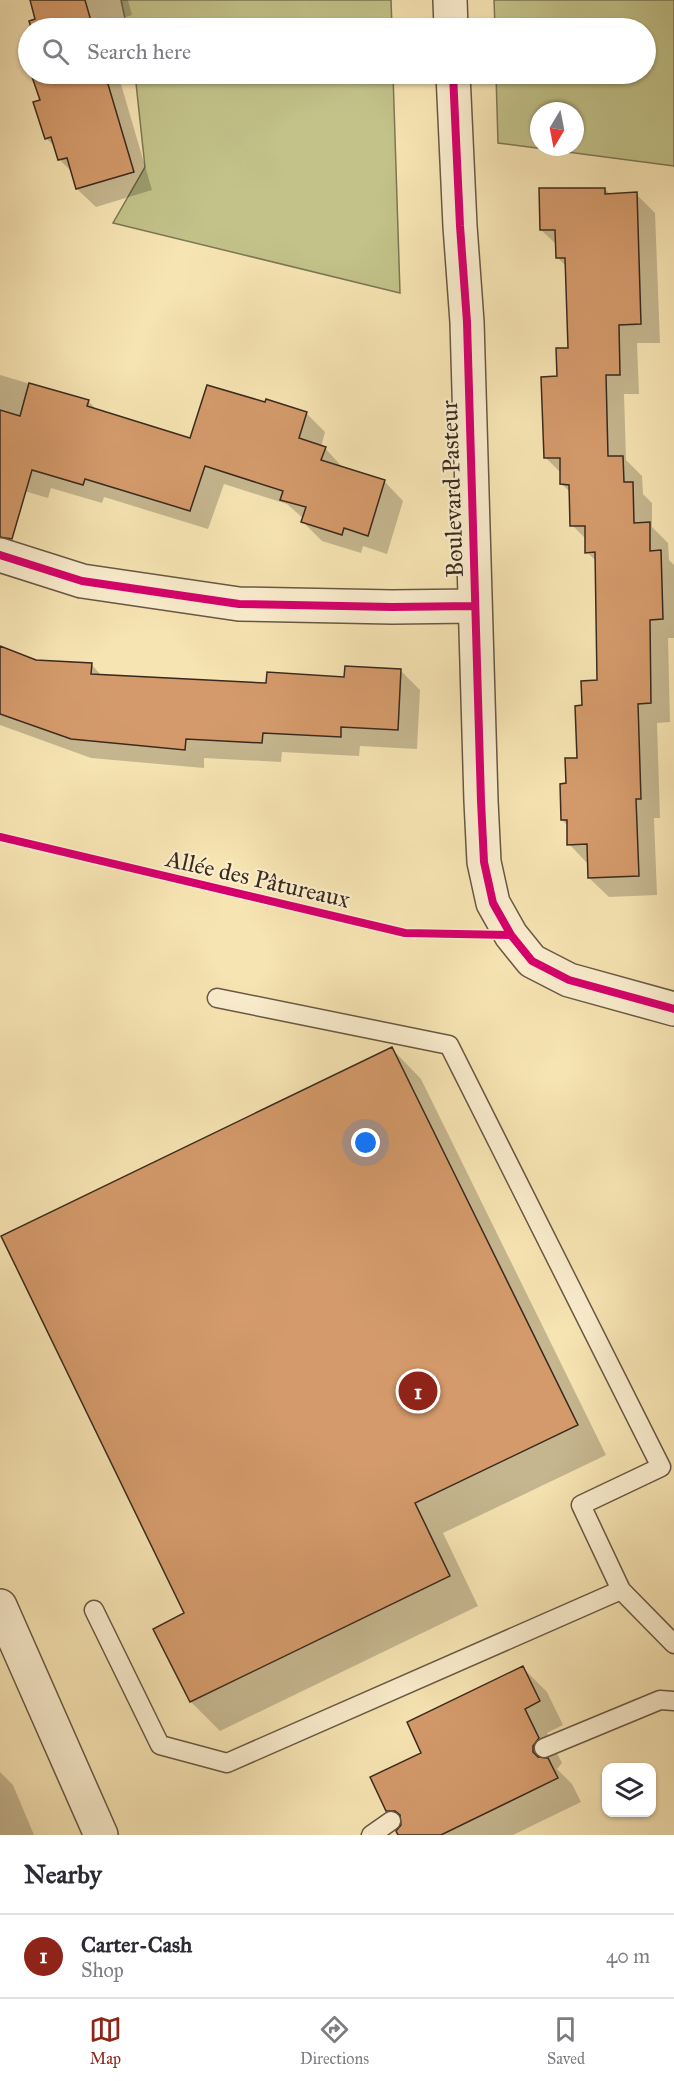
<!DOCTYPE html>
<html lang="en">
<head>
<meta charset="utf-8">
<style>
	body { margin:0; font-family:"IM FELL Great Primer",serif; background:#f7f7f7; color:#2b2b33 }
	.controls { position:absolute; right:18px; bottom:18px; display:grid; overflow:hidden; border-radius:12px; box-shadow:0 2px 4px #0004 }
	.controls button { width:54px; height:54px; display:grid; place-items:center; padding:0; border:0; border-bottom:2px solid #e1e1e2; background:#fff; color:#2b2b33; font:30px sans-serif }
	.compass { position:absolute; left:530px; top:102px; width:54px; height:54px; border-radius:50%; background:#fff; box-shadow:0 2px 4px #0004; rotate:190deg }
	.you { position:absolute; left:366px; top:1143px; width:21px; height:21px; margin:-15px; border:4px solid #fff; border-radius:50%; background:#1a73e8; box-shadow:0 0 0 9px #1a73e833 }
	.badge { display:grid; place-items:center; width:39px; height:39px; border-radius:50%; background:#8f2418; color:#fff; font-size:20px; font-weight:700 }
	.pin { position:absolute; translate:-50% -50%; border:3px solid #fff; box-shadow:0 2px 6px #0006 }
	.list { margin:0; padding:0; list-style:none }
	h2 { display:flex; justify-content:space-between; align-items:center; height:78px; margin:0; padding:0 24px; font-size:26px }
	h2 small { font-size:20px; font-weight:400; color:#7c7c81 }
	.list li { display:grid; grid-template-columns:39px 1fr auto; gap:18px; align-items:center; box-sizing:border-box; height:84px; padding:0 24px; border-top:2px solid #e1e1e2 }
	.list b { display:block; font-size:22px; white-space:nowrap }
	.list p { margin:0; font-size:20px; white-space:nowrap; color:#7c7c81 }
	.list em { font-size:20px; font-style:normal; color:#7c7c81 }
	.icon { flex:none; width:33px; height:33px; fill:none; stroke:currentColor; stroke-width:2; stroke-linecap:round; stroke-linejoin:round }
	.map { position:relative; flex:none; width:674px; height:1835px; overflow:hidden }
	.search { position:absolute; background:#fff; box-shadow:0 2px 4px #0004; left:18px; right:18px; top:18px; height:66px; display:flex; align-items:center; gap:15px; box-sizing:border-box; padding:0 21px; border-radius:33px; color:#7c7c81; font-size:22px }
	.sheet { height:162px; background:#fff }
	nav { display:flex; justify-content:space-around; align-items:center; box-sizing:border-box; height:84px; border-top:2px solid #e1e1e2; background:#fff; font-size:16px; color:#7c7c81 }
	nav a { display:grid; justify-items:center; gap:3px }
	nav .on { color:#8f2418 }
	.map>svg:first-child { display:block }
	.green { fill:#c2c289; stroke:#7e7654; stroke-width:1.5; fill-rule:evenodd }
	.shadow { fill:#0003 }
	.building { fill:#d49a6b; stroke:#3a2a1e; stroke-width:1.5 }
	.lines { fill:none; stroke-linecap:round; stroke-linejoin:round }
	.lane-casing { stroke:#695843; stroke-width:21 }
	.street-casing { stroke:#695843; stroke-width:36 }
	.lane { stroke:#faedce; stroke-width:18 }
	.street { stroke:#faedce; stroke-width:33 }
	.cycleway-casing { stroke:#faedce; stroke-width:11 }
	.cycleway { stroke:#d6006c; stroke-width:8 }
	.labels { text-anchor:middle; stroke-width:4.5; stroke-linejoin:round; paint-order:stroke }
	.street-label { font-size:24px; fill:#3a2a1e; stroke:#faedce }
</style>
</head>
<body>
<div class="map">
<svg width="674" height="1835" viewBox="0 0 674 1835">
	<rect width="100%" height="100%" fill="#f7e4b3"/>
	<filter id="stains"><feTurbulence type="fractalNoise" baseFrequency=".00333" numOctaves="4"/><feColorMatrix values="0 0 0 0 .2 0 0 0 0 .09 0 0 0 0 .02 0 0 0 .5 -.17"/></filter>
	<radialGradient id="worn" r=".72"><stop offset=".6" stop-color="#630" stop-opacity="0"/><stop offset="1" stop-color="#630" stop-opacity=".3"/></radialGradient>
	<!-- green -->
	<path class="green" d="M121,0H391L392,28H127Z
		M494,0H674V166L498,143L496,74H646V28H495ZM539,111H575V147H539Z
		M135,74H393L400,293L113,223L145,167Z"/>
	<!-- shadow -->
	<path class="shadow" d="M31,0H128L132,15L120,19L123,28H32L30,22L37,20Z
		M45,74H118L152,190L96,207L77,189L73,173L59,159L55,147L46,138L42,101L34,77Z
		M605,189L611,195L636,194L655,213L660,343H637L639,394H624L626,460L642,476L643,494L652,503V527L668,543L669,560L674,565V638H668L670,722L657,723L660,818H654L657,895L609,897L589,878L588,864L569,844L568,826L562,820L568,785L579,760L584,706L599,681L597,562L587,552V540L572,525L571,493L562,484V474L545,457L559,378L570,349L567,267L558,258L557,245L541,230Z
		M0,375L88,401L97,410L191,440L266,403L306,413L325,432L321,447L325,448L344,469L385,482L403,501L387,554L363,546L361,553L322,541L303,522L304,519L287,504L224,484L208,529L104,497L102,503L51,488L48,498L24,491L0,490Z
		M0,648L36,661L91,664L102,676L267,685L345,678L401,671L420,690L417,749L360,746L359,756L282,752L281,762L204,758V768L91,758L0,725Z
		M392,1049L421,1079L606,1455L443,1533L478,1606L220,1731L191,1702L155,1629L186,1614Z
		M523,1668L547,1692L563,1725L547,1733L562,1763L557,1769L572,1784L581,1802L513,1835H400L403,1826L387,1810L423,1753Z
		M0,1772L13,1785L34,1835H0Z"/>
	<!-- building -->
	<path class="building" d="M30,0H85L93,28H31L29,21L35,19Z
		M31,74H105L134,172L76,189L67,158L58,160L51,137L45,139L33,102L40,100Z
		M539,188H605V194L637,192L641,324L619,325L620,375H606L608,456H623L624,482H633L634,523L650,522V551L661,550L663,619L650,620L651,703L638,704L641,799H636L639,876L588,878L587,844L567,845V820H561L560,784L566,783L565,758H577L575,706L582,705L581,681L597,680L595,552L585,553V526H570L569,485L560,484V458H544L541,377L557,376L556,348H568L565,258H556L555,230H540Z
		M29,383L89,400L87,406L190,438L207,385L265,402L266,399L307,412L299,438L326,447L321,460L385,480L368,536L344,528L342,535L301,522L306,507L280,500L283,491L205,466L190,511L85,479L83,485L32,470L12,539L0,537V410L20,416Z
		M0,646L36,660L92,663L91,674L266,683L267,672L344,677L345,666L401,669L398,730L341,727V737L263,733L262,743L186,739L185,750L71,739L0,714Z
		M392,1047L578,1425L415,1503L450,1576L190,1702L153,1629L184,1613L1,1236Z
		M523,1666L540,1701L525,1709L539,1738L533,1746V1752L538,1757L548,1758L558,1778L441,1835H398L396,1831L401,1825L400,1815L395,1811H386L370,1777L421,1753L407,1722Z"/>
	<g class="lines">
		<defs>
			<path id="lane" d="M217,998L449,1045L661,1467L581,1505L621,1590L674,1644
				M94,1610L160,1745L227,1763L621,1590
				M544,1748L660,1700L674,1701
				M371,1835L391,1821"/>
			<path id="street" d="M450,0L451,28
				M453,74L460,226L467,322L481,801L484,862L493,903L511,935L532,961L569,980L674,1009
				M0,555L82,581L239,604L392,607L474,606
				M0,1606L101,1835"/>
		</defs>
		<!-- lane casing -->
		<use href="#lane" class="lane-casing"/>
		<!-- street casing -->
		<use href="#street" class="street-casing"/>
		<!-- lane -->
		<use href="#lane" class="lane"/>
		<!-- street -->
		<use href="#street" class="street"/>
		<defs>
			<path id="cycleway" d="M453,74L460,226L467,322L481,801L484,862L493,903L511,935L532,961L569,980L674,1009
				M0,555L82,581L239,604L392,607L474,606
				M0,837L405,933L511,935"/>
		</defs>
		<!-- cycleway casing -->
		<use href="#cycleway" class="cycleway-casing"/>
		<!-- cycleway -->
		<use href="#cycleway" class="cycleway"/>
	</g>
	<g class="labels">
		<!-- street labels -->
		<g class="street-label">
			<text transform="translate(452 489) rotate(-92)" y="8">Boulevard Pasteur</text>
			<text transform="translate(258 879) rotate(13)" y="8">Allée des Pâtureaux</text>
		</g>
	</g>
	<rect width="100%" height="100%" filter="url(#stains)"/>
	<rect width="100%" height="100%" fill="url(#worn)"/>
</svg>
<div class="controls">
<button><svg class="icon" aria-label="layers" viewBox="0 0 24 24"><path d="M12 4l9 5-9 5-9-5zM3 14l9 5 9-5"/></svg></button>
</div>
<svg class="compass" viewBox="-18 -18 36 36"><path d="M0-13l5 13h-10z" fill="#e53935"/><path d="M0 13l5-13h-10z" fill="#7c7c81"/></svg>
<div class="you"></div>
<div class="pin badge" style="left:418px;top:1391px">1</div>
<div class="search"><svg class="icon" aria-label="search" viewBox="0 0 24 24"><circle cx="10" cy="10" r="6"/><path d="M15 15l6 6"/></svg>Search here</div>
</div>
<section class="sheet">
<h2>Nearby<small></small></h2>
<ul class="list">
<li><span class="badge">1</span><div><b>Carter-Cash</b><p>Shop</p></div><em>40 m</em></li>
</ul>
</section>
<nav>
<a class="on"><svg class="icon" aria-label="map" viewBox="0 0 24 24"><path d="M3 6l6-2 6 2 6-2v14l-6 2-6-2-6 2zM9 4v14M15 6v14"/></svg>Map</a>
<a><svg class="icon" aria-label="directions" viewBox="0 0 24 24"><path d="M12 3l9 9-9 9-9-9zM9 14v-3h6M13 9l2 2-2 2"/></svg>Directions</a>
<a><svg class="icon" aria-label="saved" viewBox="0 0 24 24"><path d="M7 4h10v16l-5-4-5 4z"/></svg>Saved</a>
</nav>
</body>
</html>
